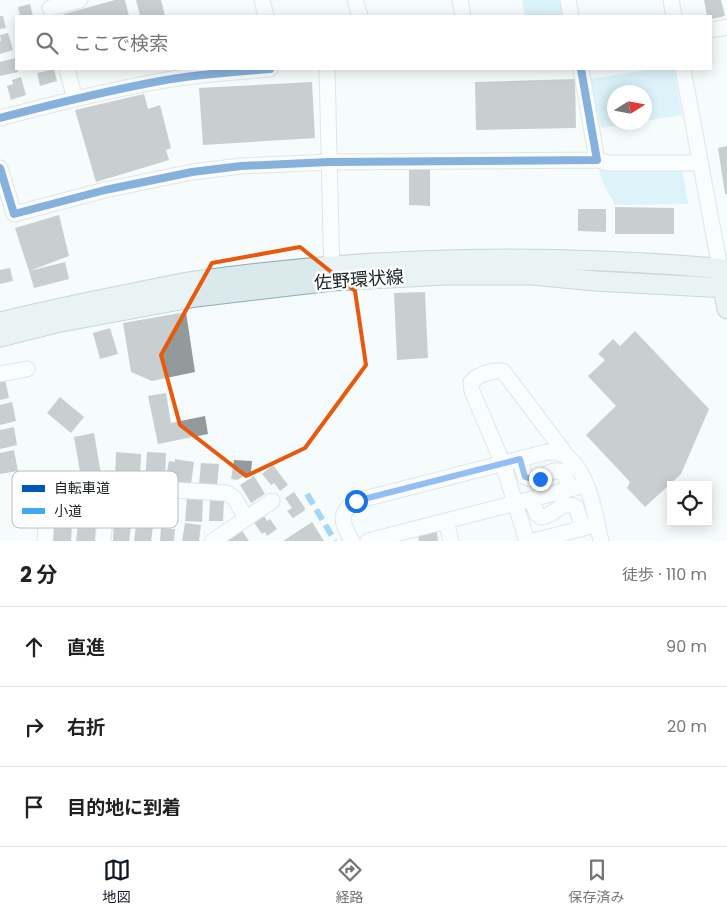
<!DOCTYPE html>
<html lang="ja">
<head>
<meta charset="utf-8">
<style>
	body { margin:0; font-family:Poppins,"Noto Sans JP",sans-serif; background:#f6f6f6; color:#222 }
	.controls { position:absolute; right:15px; bottom:15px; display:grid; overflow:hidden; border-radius:0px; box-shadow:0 2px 12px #0003 }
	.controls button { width:45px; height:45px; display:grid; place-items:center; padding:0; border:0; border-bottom:1px solid #e0e0e0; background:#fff; color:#222; font:25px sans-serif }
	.compass { position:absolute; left:607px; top:85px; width:45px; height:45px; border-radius:50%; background:#fff; box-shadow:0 2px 12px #0003; rotate:79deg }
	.stop { position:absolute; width:15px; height:15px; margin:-11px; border:4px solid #1a73e8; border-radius:50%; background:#fff }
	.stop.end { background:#1a73e8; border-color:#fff; box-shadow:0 1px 5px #0008 }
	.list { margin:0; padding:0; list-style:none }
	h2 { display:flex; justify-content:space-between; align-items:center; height:65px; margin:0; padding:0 20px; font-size:21px }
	h2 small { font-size:16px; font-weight:400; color:#767676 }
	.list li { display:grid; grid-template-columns:32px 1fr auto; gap:15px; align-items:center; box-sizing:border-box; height:80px; padding:0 20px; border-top:1px solid #e0e0e0 }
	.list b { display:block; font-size:19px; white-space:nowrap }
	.list em { font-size:16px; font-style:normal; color:#767676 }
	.icon { flex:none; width:28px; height:28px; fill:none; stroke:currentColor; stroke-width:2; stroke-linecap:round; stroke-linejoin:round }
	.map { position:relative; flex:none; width:727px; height:541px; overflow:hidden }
	.search { position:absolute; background:#fff; box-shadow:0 2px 12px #0003; left:15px; right:15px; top:15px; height:55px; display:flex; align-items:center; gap:12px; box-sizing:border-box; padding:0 18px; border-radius:0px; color:#767676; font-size:19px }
	.sheet { height:305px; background:#fff }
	nav { display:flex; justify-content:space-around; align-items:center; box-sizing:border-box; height:70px; border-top:1px solid #e0e0e0; background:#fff; font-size:14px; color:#767676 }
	nav a { display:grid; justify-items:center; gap:2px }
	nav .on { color:#111827 }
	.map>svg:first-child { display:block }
	.green { fill:#bbe9f5 }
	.building { fill:#939a9b }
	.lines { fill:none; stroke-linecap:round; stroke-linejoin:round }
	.minor-casing { stroke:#c5ccce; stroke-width:17 }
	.major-casing { stroke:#90acb2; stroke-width:21 }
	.minor { stroke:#fefeff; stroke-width:15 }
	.major { stroke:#dae9ec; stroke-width:19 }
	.quiet { stroke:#3fa9f5; stroke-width:6; stroke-dasharray:12 6; stroke-linecap:butt }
	.cycleway-casing { stroke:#fff; stroke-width:11 }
	.cycleway { stroke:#0057b8; stroke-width:8 }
	.route { stroke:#1a73e8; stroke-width:6 }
	.marked { fill:none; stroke:#e8590c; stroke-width:4; stroke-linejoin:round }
	.labels { text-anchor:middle; stroke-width:5; stroke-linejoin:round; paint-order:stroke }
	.street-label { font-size:18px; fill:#182123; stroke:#fff }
	.key { fill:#fff; stroke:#babcbd; stroke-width:1 }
	.key-label { font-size:14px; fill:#182123 }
</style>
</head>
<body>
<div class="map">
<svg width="727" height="541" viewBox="0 0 727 541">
	<rect width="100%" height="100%" fill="#f5fbfc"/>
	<!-- green -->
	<path class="green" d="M522,0H562L565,16H525Z
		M653,69H674L682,115L645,121L644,92H614V122L635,123L601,128L590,79Z
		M598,168H682L688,204L615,205L605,187Z"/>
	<!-- building -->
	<path class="building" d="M115,0H125L129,16H62L64,14Z
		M136,0H161L165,16H140Z
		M704,0H721L725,16L711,19V16H707Z
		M30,4L33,16H20L18,7Z
		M0,16H3L6,28L0,29Z
		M8,33L13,50L0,54V41H1L0,35Z
		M15,58L18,72L0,76V62Z
		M54,69L57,81L40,86L37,73Z
		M21,77L26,95L11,100L7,86L13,84L12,80Z
		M575,79L576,128L476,130L475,82Z
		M312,82L315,138L203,145L199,88Z
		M144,94L148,109L160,105L171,148L166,150L169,160L96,182L75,110Z
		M727,146V194H725L718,148Z
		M409,167H430V206L409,205Z
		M615,207L674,208V234H615Z
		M578,209H606V232L578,231Z
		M59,215L69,256L29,271L15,228Z
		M65,262L69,279L34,288L29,271Z
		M10,268L13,281L0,284V270Z
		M425,292L428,358L397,360L394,293Z
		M186,312L195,372L152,381L131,372L123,323Z
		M110,328L118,354L100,359L93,333Z
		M635,331L709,409L681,474L645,507L627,488L630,482L586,435L616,406L588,376L605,360L598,354L613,339L620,346Z
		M5,379L9,398L0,400V380Z
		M166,393L171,423L205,416L208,434L158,444L148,396Z
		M60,397L84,417L71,433L47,413Z
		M12,402L16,421L0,425V405Z
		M14,427L17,445L0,449V430Z
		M94,433L103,486L83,489L74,437Z
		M14,450L18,471L0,474V453Z
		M116,452L141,454L140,481L115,480Z
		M147,452L166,453L165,483L145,482Z
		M175,459L194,462L191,484L170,482L171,472L167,471L169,461L175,462Z
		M234,460L252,461L251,472L237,480L231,479Z
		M201,463L219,464L217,486L199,484Z
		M273,465L288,485L280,491L274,483L271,485L262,474Z
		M254,476L265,494L251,503L240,485Z
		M294,492L305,508L304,511L293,518L287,511L292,508L285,498Z
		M187,497L203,498L202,522L185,521Z
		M164,498L178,499L176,527L162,526Z
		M210,500L224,501L223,521H209Z
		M263,514L267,521L270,519L277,529L267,536L265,532L262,534L253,521Z
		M312,522L324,541H283Z
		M114,523L131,526L129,541H113Z
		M185,523L201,525L199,541H182Z
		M52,524L72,525L71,541H51Z
		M78,524L99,526L98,541H76Z
		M136,525L153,527L151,541H134Z
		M161,528L175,529L174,541H160Z
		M241,529L249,541H226Z
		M437,532L438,541H419L418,536Z"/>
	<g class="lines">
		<defs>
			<path id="minor" d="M262,0L266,16
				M355,0L360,16
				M460,0L463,16
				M568,0L571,16
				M671,0L674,16
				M50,8L80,0
				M711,30L727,27
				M67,69L75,99
				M327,69L332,277
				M581,69L597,160
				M683,69L720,268
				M0,118C53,104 106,91 160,81C196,74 233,72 270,69
				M0,168L14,214L105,190L192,172L241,166L329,162L597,160L609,163H700
				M0,374L27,369
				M520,459L525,477C540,485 546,468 561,471L565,475L570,489
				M531,499L537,514L541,517C557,516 558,499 576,507L583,528
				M446,521L451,541
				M45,541L46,526
				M103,541L107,497L112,490L118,487L227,493L235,499L246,518
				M213,541L272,501
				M352,541C342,524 337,513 356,501L547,452C550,452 555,452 559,453C588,462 595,515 601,541
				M368,541L586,485
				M527,541L503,464L472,391L471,382C479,374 492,370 503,371L567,456
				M534,541L591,526"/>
			<path id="major" d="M721,277L727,309
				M0,322C44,311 88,302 133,293C154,289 175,284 196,281C371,256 551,253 727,269
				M0,337L56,323L196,297L332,281L446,275H532L595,281L727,288"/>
		</defs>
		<!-- minor casing -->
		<use href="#minor" class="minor-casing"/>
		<!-- major casing -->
		<use href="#major" class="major-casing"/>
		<!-- minor -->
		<use href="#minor" class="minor"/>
		<!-- major -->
		<use href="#major" class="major"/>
		<!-- quiet -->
		<path class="quiet" d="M307,494L335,541"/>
		<defs>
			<path id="cycleway" d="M0,118C53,104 106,91 160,81C196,74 233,72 270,69
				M0,168L14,214L105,190L192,172L241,166L329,162L597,160L581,69"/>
		</defs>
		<!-- cycleway casing -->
		<use href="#cycleway" class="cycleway-casing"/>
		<!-- cycleway -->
		<use href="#cycleway" class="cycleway"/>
	</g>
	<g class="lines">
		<!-- route -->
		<path class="route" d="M356,501L520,459L525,477L535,480L540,479"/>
	</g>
	<!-- marked area -->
	<path d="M0 0H727V541H0ZM300,247L355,291L366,365L305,448L246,476L180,425L161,355L212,263Z" fill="#f5fbfc" fill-opacity=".55" fill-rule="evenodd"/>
	<path class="marked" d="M300,247L355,291L366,365L305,448L246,476L180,425L161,355L212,263Z"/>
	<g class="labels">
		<!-- street labels -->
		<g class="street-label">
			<text transform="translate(359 280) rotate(-4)" y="6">佐野環状線</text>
		</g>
	</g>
	<!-- legend -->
	<rect x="12" y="471" width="166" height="57" rx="8" class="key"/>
	<rect x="22" y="485" width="23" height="7" fill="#0057b8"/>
	<rect x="22" y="508" width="23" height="6" fill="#3fa9f5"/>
	<g class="key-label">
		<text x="54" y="493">自転車道</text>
		<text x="54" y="516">小道</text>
	</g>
</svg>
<div class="controls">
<button><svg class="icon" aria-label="locate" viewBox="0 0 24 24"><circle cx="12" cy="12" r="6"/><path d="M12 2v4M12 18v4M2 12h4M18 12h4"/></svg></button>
</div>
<svg class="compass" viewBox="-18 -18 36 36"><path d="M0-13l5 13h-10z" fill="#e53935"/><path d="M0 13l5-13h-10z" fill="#767676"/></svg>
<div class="stop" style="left:356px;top:501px"></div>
<div class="stop end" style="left:540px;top:479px"></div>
<div class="search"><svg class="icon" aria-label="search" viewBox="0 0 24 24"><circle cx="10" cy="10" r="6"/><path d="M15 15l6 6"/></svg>ここで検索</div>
</div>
<section class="sheet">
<h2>2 分<small>徒歩 · 110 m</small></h2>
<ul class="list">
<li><svg class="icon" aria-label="ahead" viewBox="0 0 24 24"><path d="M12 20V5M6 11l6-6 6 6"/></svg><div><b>直進</b></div><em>90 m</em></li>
<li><svg class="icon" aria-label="right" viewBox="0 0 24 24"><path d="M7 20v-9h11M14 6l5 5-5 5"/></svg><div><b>右折</b></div><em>20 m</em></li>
<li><svg class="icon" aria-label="arrive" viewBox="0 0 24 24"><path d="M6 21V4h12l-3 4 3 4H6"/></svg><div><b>目的地に到着</b></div></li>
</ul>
</section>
<nav>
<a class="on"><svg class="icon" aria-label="map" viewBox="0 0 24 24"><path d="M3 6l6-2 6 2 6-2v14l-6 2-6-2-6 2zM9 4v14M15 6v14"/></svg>地図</a>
<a><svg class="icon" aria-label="directions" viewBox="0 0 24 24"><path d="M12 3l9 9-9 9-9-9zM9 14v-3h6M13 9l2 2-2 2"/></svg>経路</a>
<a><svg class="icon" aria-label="saved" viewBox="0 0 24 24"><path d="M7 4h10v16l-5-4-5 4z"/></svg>保存済み</a>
</nav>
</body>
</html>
